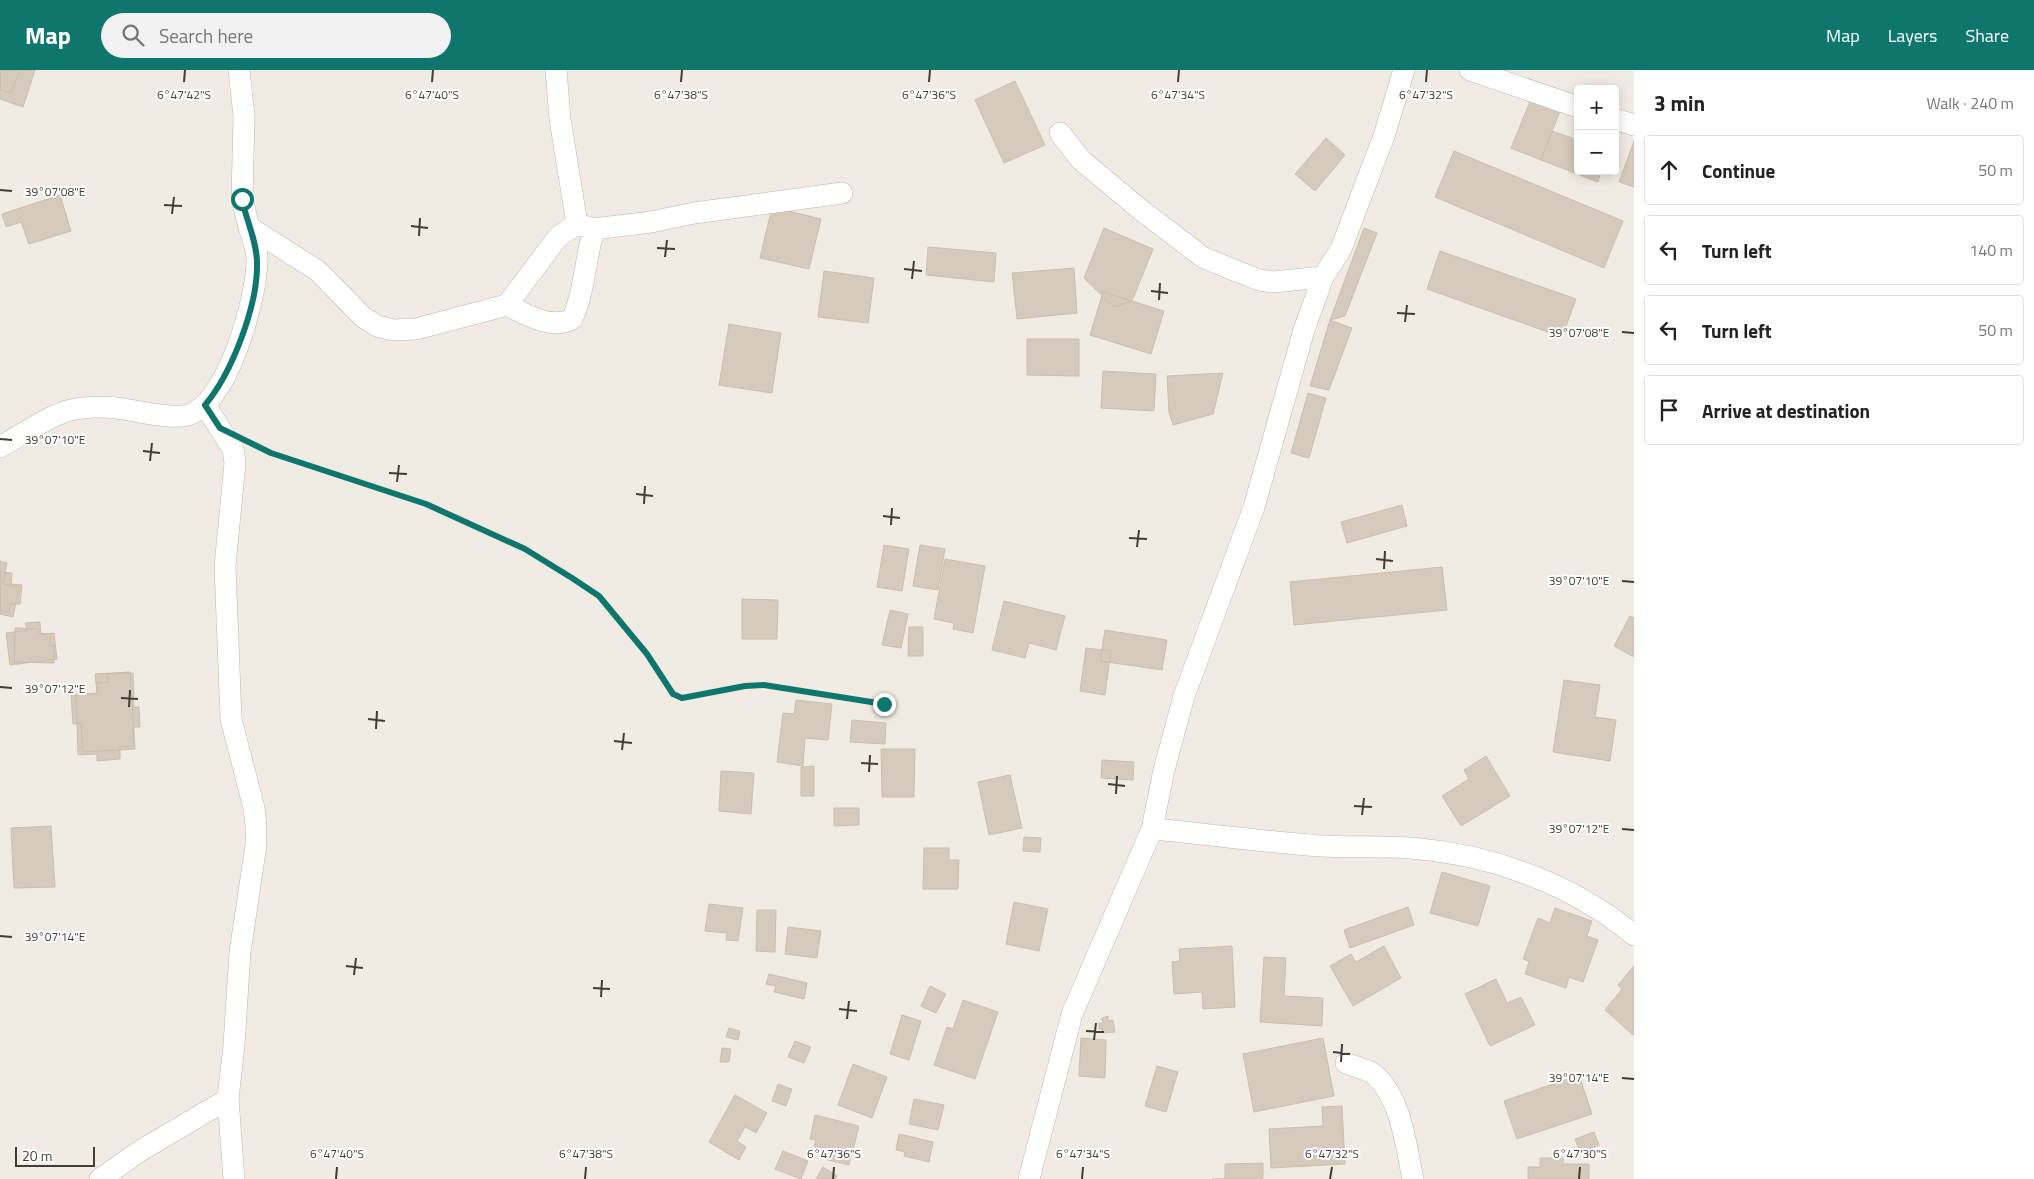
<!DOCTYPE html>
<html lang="en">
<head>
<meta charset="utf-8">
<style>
	body { margin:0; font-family:"Titillium Web",sans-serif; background:#f2f2f2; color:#222 }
	.controls { position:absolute; right:15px; top:15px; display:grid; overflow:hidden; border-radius:5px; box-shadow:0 2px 12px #0003 }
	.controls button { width:45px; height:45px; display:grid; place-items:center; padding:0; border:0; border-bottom:1px solid #e0e0e0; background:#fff; color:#222; font:25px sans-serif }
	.scale { position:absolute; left:15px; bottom:12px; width:80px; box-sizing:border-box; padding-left:5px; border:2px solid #423c33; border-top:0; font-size:14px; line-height:18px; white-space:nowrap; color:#423c33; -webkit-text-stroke:4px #fff; paint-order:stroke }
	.stop { position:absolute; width:15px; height:15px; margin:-11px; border:4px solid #0f766e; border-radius:50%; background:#fff }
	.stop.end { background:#0f766e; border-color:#fff; box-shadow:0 1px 5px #0008 }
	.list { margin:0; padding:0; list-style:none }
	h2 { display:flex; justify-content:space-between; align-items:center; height:65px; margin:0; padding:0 20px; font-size:21px }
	h2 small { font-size:16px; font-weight:400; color:#767676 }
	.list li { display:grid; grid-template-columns:32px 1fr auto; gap:15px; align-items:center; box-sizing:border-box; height:70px; margin:0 10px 10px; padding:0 10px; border:1px solid #e0e0e0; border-radius:5px }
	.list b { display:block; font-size:19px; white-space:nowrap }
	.list em { font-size:16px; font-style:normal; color:#767676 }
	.icon { flex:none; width:28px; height:28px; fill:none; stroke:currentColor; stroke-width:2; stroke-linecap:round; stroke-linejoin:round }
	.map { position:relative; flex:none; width:1634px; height:1109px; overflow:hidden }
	header { display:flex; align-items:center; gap:30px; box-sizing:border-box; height:70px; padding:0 25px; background:#0f766e; color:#fff }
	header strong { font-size:24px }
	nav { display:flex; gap:28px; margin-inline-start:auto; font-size:18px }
	.search { width:350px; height:45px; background:#f2f2f2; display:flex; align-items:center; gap:12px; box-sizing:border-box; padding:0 18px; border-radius:28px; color:#767676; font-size:19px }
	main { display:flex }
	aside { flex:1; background:#fff }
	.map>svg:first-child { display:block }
	.building { fill:#d5cabb; stroke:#cdbeac }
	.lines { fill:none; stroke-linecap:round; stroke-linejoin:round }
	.street-casing { stroke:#bfb6a9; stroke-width:22 }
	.path { stroke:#beae97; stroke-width:3; stroke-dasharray:2.5 2.5; stroke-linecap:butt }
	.street { stroke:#fff; stroke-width:21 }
	.route { stroke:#0f766e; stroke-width:6 }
	.ticks { fill:none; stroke:#423c33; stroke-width:2 }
	.ticks-label { font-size:12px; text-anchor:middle; fill:#423c33; stroke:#fff; stroke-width:4; stroke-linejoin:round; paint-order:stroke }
</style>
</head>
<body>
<header>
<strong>Map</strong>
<div class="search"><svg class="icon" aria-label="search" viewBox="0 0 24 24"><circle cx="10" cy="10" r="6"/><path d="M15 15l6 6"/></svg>Search here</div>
<nav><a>Map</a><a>Layers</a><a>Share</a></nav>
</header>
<main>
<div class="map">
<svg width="1634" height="1109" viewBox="0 0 1634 1109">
	<rect width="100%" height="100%" fill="#f1ece3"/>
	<!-- building -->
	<path class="building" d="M0,0H21L10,23L0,19Z
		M0,0H35L23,37L0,29Z
		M1015,11L1045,75L1004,93L975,30Z
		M1531,29L1560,41L1541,90L1511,78Z
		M1552,61L1578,70V101H1601L1598,112L1541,90Z
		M1326,68L1345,85L1315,121L1295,104Z
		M1634,71V117L1619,112Z
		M1454,81L1623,151L1604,198L1435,127Z
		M60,125L71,161L29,174L21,152L6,157L2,144Z
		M772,137L821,149L809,199L760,188Z
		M1104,158L1153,179L1132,231L1114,237L1084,208Z
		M1364,158L1377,163L1345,246L1330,250Z
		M928,177L996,183L994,212L926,205Z
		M1440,181L1576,229L1562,267L1427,219Z
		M1074,198L1077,243L1017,249L1012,203Z
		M824,201L874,208L868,253L818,247Z
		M1103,222L1164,241L1151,284L1090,265Z
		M1330,250L1352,258L1329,320L1310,316Z
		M729,254L781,263L772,323L719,315Z
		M1027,269H1079V306L1027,305Z
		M1103,301L1156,304L1154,341L1101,338Z
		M1223,303L1213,344L1173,355L1169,342L1167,306Z
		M1308,323L1326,328L1309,388L1291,383Z
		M1402,435L1407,456L1347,473L1341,452Z
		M884,475L909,479L902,521L877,517Z
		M920,475L945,479L938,520L913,516Z
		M945,489L985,496L973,563L953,559L954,553L934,549Z
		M0,491L7,493L3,514L19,517L13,547L0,544Z
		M1442,497L1447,540L1294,555L1290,512Z
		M0,502L12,503L11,514L22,515L20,534H10L9,542L0,541Z
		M742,529L778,530L777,569H742Z
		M1004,531L1065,546L1056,580L1029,573L1025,588L992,580Z
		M890,540L908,544L901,578L882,575Z
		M1630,546L1634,548V587L1614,576Z
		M40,552L41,565L54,563L57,589L10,595L6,563L27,560L25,553Z
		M909,557H923V586H908Z
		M15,558L39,559V563L50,564V576L54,575V593L14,592Z
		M1105,560L1167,570L1162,600L1100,591Z
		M1086,578L1111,581L1105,625L1080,621Z
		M130,602L135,679L83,682L81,653L73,654L71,625L97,623L95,604Z
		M133,603L134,637H139L140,657H133L134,676L120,677V689L97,691V684L78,685L76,624H97V613L108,612L107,604Z
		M1564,610L1600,615L1595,647L1616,650L1610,691L1553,682Z
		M796,630L832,634L828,670L805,668L803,696L777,692L783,643L794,644Z
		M852,650L886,653L885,674L850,672Z
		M881,679H915L914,727H882Z
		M1486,686L1510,726L1461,756L1442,726L1469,709L1464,700Z
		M1102,690L1134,692L1133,710L1101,708Z
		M814,696V726H801V697Z
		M721,701L754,703L751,744L719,741Z
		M1010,705L1022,758L989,765L978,712Z
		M834,738H859V755L834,756Z
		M51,756L55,817L14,818L11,758Z
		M1024,767L1041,768L1040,782L1023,781Z
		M924,778H949V790H959L958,819H923Z
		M1442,802L1490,816L1478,856L1430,843Z
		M1014,832L1048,839L1039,881L1006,874Z
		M709,834L743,838L738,871L726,870L727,863L705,861Z
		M1408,837L1414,855L1350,878L1344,860Z
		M1555,838L1592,851L1587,866L1598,870L1583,912L1569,907L1566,918L1525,904L1529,891L1523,889L1538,848L1550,853Z
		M757,840H776L775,882L756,881Z
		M788,857L821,861L817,888L785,884Z
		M1232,876L1235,937L1203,939L1202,922L1174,924L1172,892L1180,891L1179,879Z
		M1384,876L1401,908L1353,936L1330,896L1351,884L1356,892Z
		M1264,887L1286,888L1284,926L1323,928L1322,956L1260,952Z
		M1634,896V963L1633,965L1605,940L1622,919L1618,915Z
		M769,904L807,913L804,929L774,922L776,916L766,914Z
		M1496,909L1507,933L1521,927L1535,955L1490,976L1465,924Z
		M930,916L946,924L936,943L921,936Z
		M963,930L998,942L975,1009L934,995L947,957L953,959Z
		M902,945L921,951L909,990L890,984Z
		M1108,946V951L1113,950L1115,962L1103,963L1102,959H1099V953H1103L1102,948Z
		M729,958L740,961L738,970L726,967Z
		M1081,968L1106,970L1105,1008L1079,1006Z
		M1323,968L1334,1026L1254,1042L1243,984Z
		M795,971L811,977L804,993L788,987Z
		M722,978L731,979L729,992H720Z
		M853,994L887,1007L872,1048L838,1035Z
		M1157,996L1178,1002L1166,1042L1145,1036Z
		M1579,1005L1592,1044L1517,1069L1504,1031Z
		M778,1014L792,1019L786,1036L772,1031Z
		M735,1025L767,1043L756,1063L745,1057L737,1071L746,1077L739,1090L709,1072Z
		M914,1029L944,1035L938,1060L909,1054Z
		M1342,1036L1345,1094L1271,1098L1269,1059L1323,1056L1322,1037Z
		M815,1045L859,1056L849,1095L820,1088L822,1078L814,1077L816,1070L810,1069Z
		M1594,1062L1599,1075L1580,1082L1575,1069Z
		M899,1064L933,1072L929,1092L904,1086L905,1082L896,1080Z
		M783,1081L808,1091L801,1109L775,1099Z
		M1540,1088H1563V1094H1589V1109H1528V1097H1540Z
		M1263,1093V1109H1212H1225V1094Z
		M823,1097L837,1106L835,1109H816Z"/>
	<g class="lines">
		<defs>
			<path id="street" d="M239,0L244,46L242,129L249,157L318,201L363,247L377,256L393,260L416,259L507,235L558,167L577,154L560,49L556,0
				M1470,0L1578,37
				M1615,49L1634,55
				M1060,63L1081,90L1141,140L1204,188L1259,210L1273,212L1323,207
				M577,154L594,159L651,152L694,143L842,123
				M507,235C527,245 551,260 572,249C585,221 585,189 594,159
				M205,335L233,379L235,393L225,496L231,649L254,738L256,756V775L240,882L234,975L228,1029L234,1109
				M0,377C18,367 51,344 71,340C84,337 103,336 116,338C135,340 171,350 188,345C228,333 255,232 257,194C258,182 253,169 249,157
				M1152,759C1209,764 1265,772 1321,776C1354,778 1387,775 1420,779C1496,786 1575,816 1634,865
				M1346,993C1355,997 1371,1000 1377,1007C1402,1032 1406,1077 1413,1109
				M100,1109L140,1081L228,1029
				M1029,1109L1072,944L1152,759L1164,700L1184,626L1254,437L1304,260L1323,207L1341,179L1384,66L1404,0"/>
		</defs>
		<!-- street casing -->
		<use href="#street" class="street-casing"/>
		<!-- path -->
		<path class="path" d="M257,376L271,383L426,434L525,479L599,526L647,584L673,624L682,628L745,616L764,615L884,634"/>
		<!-- street -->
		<use href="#street" class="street"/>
	</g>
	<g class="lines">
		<!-- route -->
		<path class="route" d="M242,129C246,150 257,171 257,193C258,235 232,303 205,335L220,358L271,383L426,434L525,479L572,508L599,526L647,584L673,624L682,628L745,616L764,615L884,634"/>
	</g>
	<!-- ticks -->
	<path class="ticks" d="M184,12L185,0M432,12L433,0M681,12L682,0M929,12L930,0M1178,12L1179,0M1426,12L1427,0M0,120L12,121M164,135L182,136M172,144L174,127M411,156L428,158M419,166L420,148M657,178L675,179M665,187L667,170M904,199L922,201M912,209L914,191M1151,221L1168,223M1159,230L1160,213M1397,243L1415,244M1405,252L1407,235M1622,262L1634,263M0,369L12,370M143,381L160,383M150,391L152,373M389,403L407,404M397,412L399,395M636,424L653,426M644,434L645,416M883,446L900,448M891,455L892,438M1129,468L1147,469M1137,477L1139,460M1376,489L1393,491M1384,499L1385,481M1622,511L1634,512M0,617L12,618M121,628L138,629M129,637L130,620M368,649L385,651M376,659L377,641M614,671L632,673M622,680L624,663M861,693L878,694M869,702L870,685M1108,714L1125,716M1116,724L1117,706M1354,736L1372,737M1362,745L1364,728M1622,759L1634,760M0,866L12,867M346,896L363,898M354,905L356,888M593,918L610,919M601,927L602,910M839,939L857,941M847,949L849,931M1086,961L1104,962M1094,970L1096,953M1333,982L1350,984M1341,992L1342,974M1622,1008L1634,1009M336,1109L337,1097M585,1109L586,1097M833,1109L834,1097M1082,1109L1083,1097M1330,1109L1332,1097M1579,1109L1580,1097"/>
	<g class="ticks-label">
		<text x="184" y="29">6°47'42"S</text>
		<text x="432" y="29">6°47'40"S</text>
		<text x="681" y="29">6°47'38"S</text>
		<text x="929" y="29">6°47'36"S</text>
		<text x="1178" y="29">6°47'34"S</text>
		<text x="1426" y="29">6°47'32"S</text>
		<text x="55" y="126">39°07'08"E</text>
		<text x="1579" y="267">39°07'08"E</text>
		<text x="55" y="374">39°07'10"E</text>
		<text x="1579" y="515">39°07'10"E</text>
		<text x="55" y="623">39°07'12"E</text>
		<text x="1579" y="763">39°07'12"E</text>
		<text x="55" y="871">39°07'14"E</text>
		<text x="1579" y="1012">39°07'14"E</text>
		<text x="337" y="1088">6°47'40"S</text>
		<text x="586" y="1088">6°47'38"S</text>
		<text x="834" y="1088">6°47'36"S</text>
		<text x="1083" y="1088">6°47'34"S</text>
		<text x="1332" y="1088">6°47'32"S</text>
		<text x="1580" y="1088">6°47'30"S</text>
	</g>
</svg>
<div class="controls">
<button>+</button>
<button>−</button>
</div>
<div class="scale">20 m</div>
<div class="stop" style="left:242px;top:129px"></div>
<div class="stop end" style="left:884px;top:634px"></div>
</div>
<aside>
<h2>3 min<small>Walk · 240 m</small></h2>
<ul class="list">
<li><svg class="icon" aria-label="ahead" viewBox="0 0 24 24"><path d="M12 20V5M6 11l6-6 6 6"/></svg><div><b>Continue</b></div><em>50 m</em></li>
<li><svg class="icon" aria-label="left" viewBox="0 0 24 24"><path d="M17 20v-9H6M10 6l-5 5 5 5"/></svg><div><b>Turn left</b></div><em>140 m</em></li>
<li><svg class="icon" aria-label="left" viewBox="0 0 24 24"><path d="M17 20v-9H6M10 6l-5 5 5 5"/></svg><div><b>Turn left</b></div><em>50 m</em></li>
<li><svg class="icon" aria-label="arrive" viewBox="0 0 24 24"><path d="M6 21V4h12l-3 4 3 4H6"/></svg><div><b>Arrive at destination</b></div></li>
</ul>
</aside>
</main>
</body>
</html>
